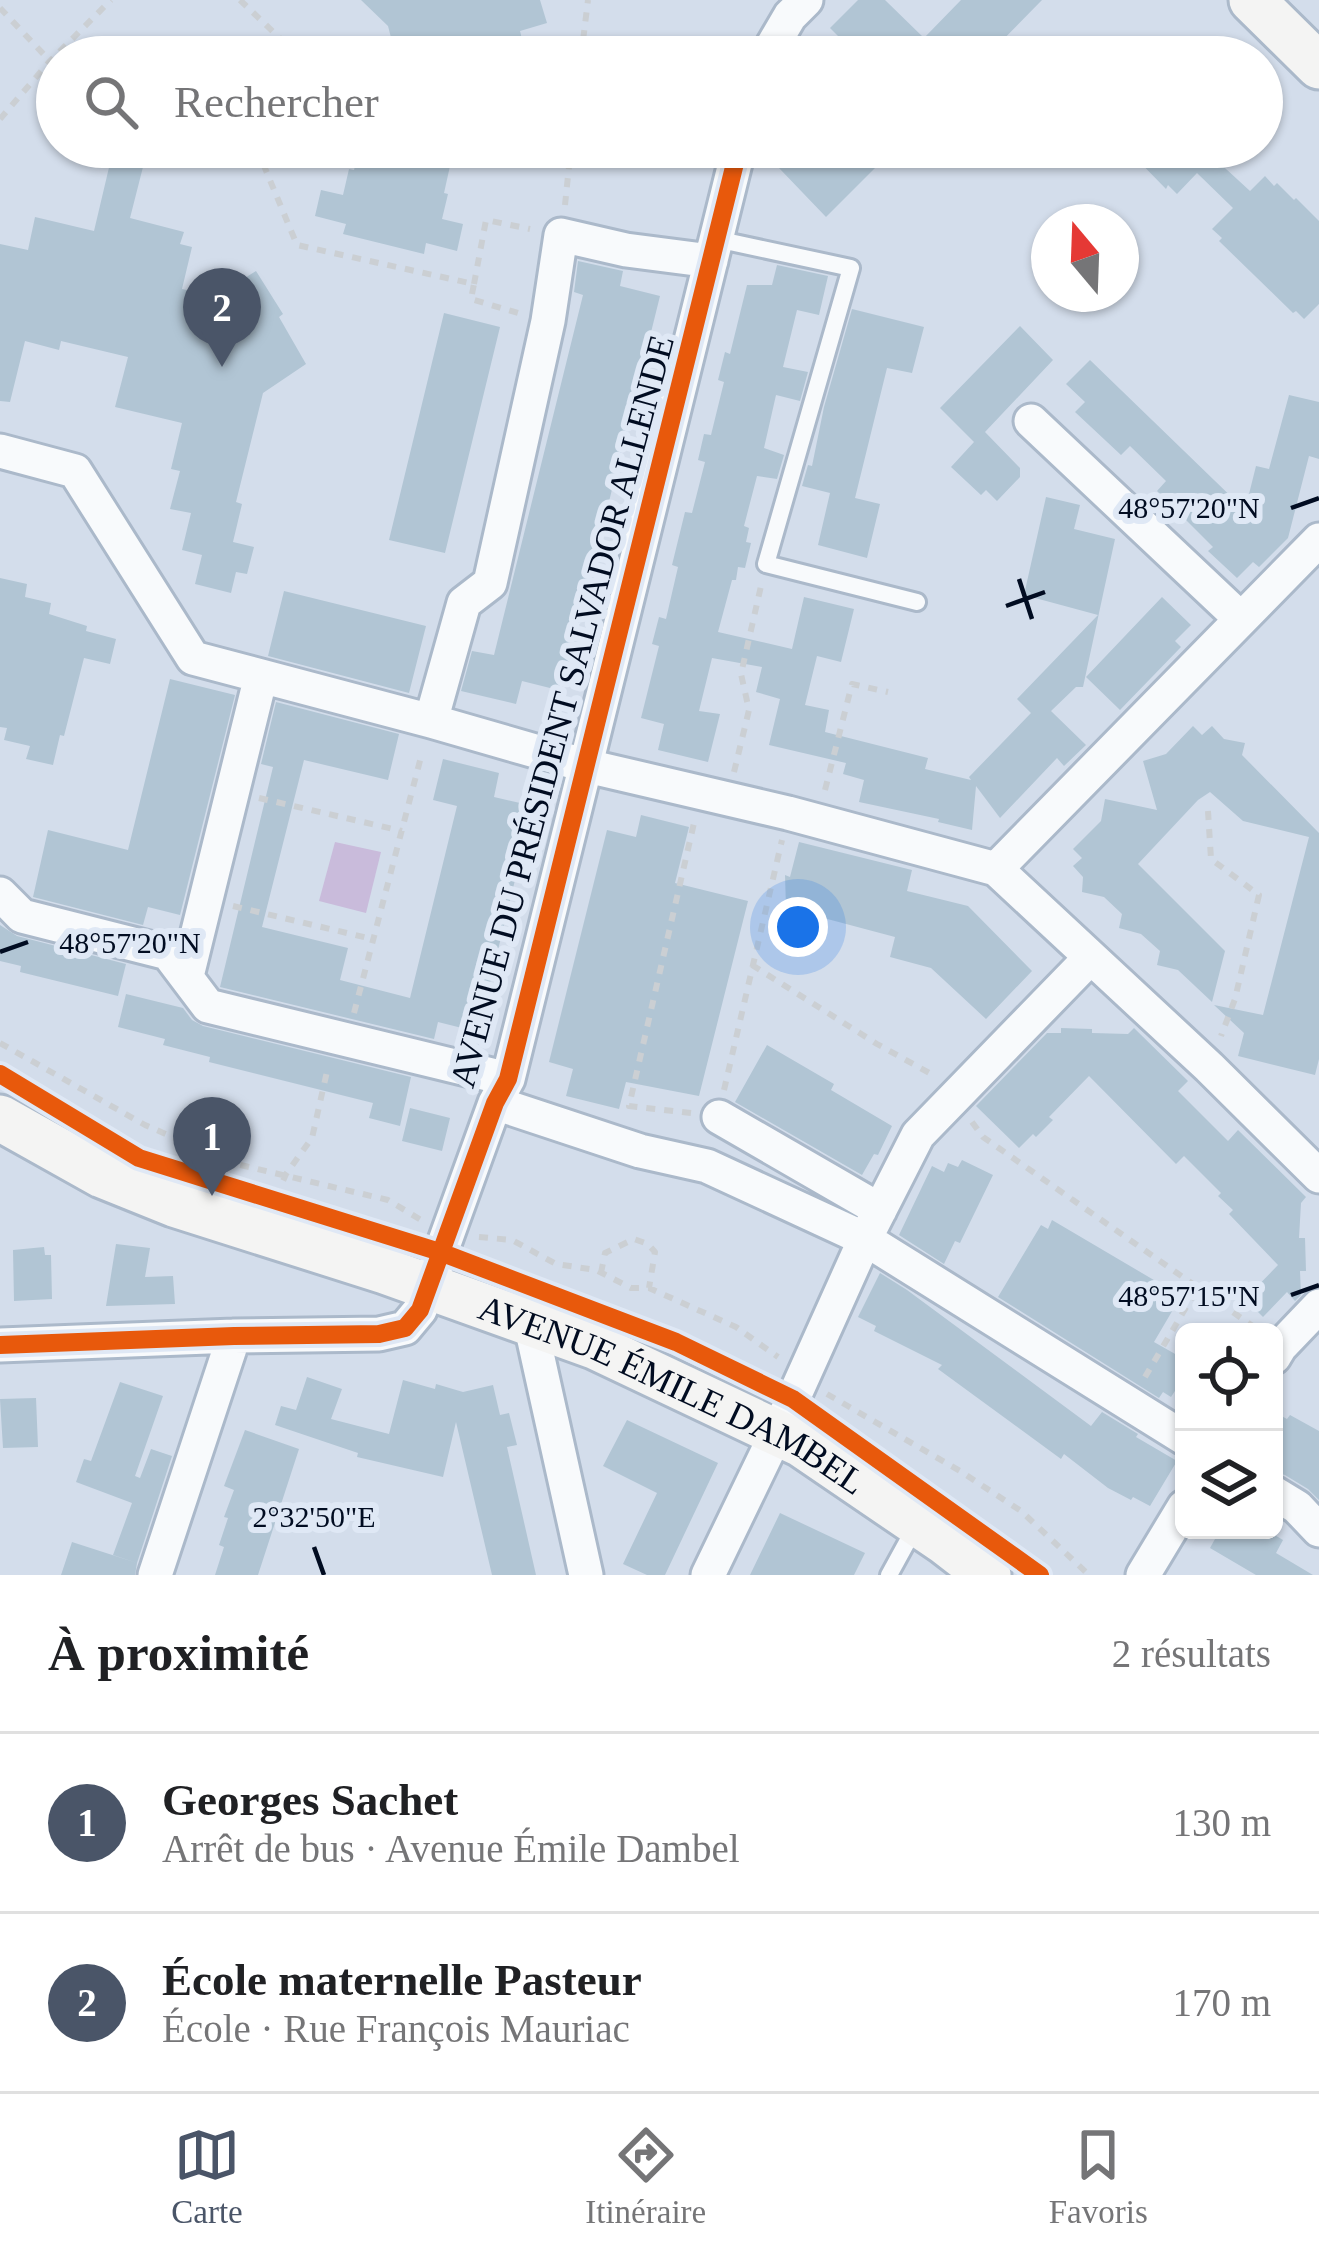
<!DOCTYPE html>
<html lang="fr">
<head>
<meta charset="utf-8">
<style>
	body { margin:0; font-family:"Times New Roman",serif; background:#f6f6f6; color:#202124 }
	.controls { position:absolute; right:36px; bottom:36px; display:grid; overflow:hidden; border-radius:18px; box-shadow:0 3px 9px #0004 }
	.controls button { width:108px; height:108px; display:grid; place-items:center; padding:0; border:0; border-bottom:3px solid #e0e0e0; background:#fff; color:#202124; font:60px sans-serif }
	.compass { position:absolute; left:1031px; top:204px; width:108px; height:108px; border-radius:50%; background:#fff; box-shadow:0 3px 9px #0004; rotate:341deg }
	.you { position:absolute; left:798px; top:927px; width:42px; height:42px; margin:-30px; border:9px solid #fff; border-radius:50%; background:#1a73e8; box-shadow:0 0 0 18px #1a73e833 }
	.badge { display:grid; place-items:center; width:78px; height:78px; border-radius:50%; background:#4a5568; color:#fff; font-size:39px; font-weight:700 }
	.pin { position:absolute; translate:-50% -99px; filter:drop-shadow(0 3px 6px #0008) }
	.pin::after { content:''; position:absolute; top:63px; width:42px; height:36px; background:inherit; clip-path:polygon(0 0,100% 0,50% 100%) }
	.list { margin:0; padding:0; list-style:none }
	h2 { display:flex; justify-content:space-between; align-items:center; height:156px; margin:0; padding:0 48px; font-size:51px }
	h2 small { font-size:39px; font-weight:400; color:#757577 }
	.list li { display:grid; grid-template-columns:78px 1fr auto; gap:36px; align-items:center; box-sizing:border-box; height:180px; padding:0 48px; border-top:3px solid #e0e0e0 }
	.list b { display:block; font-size:45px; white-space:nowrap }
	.list p { margin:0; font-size:39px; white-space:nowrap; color:#757577 }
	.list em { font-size:39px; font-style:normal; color:#757577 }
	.icon { flex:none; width:66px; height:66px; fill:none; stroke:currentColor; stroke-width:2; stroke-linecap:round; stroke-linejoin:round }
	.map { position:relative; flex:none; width:1319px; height:1575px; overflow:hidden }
	.search { position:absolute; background:#fff; box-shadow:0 3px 9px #0004; left:36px; right:36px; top:36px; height:132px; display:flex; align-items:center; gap:30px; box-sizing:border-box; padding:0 42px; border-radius:66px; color:#757577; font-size:45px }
	.sheet { height:516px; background:#fff }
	nav { display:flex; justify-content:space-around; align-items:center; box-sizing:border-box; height:168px; border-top:3px solid #e0e0e0; background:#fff; font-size:33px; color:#757577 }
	nav a { display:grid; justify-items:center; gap:6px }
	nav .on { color:#4a5568 }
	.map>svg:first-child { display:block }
	.green { fill:#c9bbdb }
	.building { fill:#b1c5d4 }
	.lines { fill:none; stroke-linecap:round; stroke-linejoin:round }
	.lane-casing { stroke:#abb9ca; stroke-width:22 }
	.street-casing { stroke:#abb9ca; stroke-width:39 }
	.secondary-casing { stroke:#abb9ca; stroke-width:51 }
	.path { stroke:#cbcfd3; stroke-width:6; stroke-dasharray:9 9; stroke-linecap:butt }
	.lane { stroke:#f8fafc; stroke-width:16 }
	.street { stroke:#f8fafc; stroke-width:33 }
	.secondary { stroke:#f4f4f3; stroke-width:45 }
	.cycleway-casing { stroke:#dfe8f5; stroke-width:26 }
	.cycleway { stroke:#e8590c; stroke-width:18 }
	.ticks { fill:none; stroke:#010c21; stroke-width:4.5 }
	.labels { text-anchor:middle; stroke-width:12; stroke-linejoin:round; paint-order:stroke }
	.street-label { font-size:36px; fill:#010c21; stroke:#dfe8f5 }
	.ticks-label { font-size:30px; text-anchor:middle; fill:#010c21; stroke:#dfe8f5; stroke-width:12; stroke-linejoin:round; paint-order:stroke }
</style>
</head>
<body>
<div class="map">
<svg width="1319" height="1575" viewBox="0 0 1319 1575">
	<rect width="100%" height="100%" fill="#d3ddeb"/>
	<!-- green -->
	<path class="green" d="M335,842L381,852L366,913L319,901Z"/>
	<!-- building -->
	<path class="building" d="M361,0H540L547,23L520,31L523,43L473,57H396L388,26Z
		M858,0H885L924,38L961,0H1042L986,57H859L830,28Z
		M360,147H444L440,163L450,166L444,193L448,194L442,219L463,224L457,251L426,243L424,254L343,234L346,224L315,216L321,190L343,195L349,169L354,170Z
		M759,147H896L826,217Z
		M1125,147H1222L1213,157L1250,191L1265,176L1274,186L1277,183L1294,200L1296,198L1319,221V304L1304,319L1296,311L1293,313L1219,241L1222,238L1212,229L1233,208L1197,173L1177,194L1168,185L1166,189Z
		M111,159L143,167L130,218L184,232L180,244L192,247L182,289L216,296L256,271L283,314L279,317L306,364L263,393L236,502L242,504L233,542L254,547L247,574L236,572L231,593L195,584L202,555L182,550L191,513L170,509L180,471L171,469L182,423L115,407L128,357L61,341L59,350L25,341L10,402L0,401V244L28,250L35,217L94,231Z
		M578,261L623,271L620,286L660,296L562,691L522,681L516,704L461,691L472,651L494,655L583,295L574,292Z
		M777,265L828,276L819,315L797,310L783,367L808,372L800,401L776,395L764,448L784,455L777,479L757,476L744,526L749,528L746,542L751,543L745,568L738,567L736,580H732L718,632L792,649L804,597L854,609L841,662L817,656L805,705L829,710L825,732L928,758L925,769L971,780L969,777L1031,713L1017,699L1098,615L1024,595L1046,497L1080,505L1074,529L1115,539L1083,687H1076L1051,711L1086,745L1064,766L1057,758L1000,818L976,786L972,830L938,822L939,819L859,802L864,780L843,774L846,763L769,745L780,699L756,692L762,667L712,658L699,711L720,714L708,762L658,750L664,724L641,718L659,646L652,644L659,617L666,619L678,567L672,565L685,512L692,513L705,462L698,460L704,434L711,435L724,382L718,380L725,352L730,354L747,285H772Z
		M852,309L924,327L912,373L887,368L855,498L880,504L867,558L818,545L830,493L802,486L808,465L812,466L824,407Z
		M444,313L500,327L445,553L389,540Z
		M1020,326L1053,360L985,432L1020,468V477L997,501L986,490L981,495L951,467L974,442L940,408Z
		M1090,360L1245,510L1256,466L1269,469L1289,395L1319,402V459L1309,456L1288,538L1259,567L1253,562L1237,578L1208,551L1213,547L1157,491L1166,481L1130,446L1121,455L1075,412L1085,402L1066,384Z
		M0,578L27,584L25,597L51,603L49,614L87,626L86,631L116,639L110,664L84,658L64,736L60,735L53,765L26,759L30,746L4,740L7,728L0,727Z
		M284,591L426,626L409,693L268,656Z
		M1162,597L1191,625L1175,641L1181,647L1120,710L1086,677Z
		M170,679L235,695L180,915L148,907L143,925L33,897L48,830L128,850Z
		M276,702L399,734L388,780L304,760L262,927L348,948L340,980L410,998L457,806L433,800L443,759L499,773L494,797L533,806L478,1032L438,1022L434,1039L220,987L273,767L261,764Z
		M1193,726L1202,735L1212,726L1224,739L1245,743L1242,755L1319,833V1059L1315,1075L1238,1056L1244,1033L1214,1005L1263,1015L1309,837L1243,821L1210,792L1198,800L1138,864L1225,951L1212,1002L1178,970L1157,965L1160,951L1141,934L1119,928L1122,914L1104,897L1082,892L1083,877L1073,866L1082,858L1073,849L1101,821L1105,799L1157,810L1143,761L1166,754Z
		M641,815L689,827L675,883L748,901L699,1096L626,1082L619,1109L566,1096L573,1069L549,1062L607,830L636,837Z
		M799,842L912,870L907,891L968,906L1032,971L986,1019L931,968L890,957L895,937L786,908L785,875L790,877Z
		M0,925L17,936L126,964L118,996L20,972L21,966L0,961Z
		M126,994L183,1008L192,1020L203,1026L411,1077L400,1126L369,1118L373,1103L209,1062L210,1057L163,1045L165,1039L118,1027Z
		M1061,1028L1092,1029V1033L1128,1034L1134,1028L1188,1081L1178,1091L1228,1141L1238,1130L1306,1197L1301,1203L1299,1238H1305L1306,1271H1300L1301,1295L1295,1301L1287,1292L1263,1317L1245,1299L1278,1265L1229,1214L1233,1210L1218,1196L1221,1193L1184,1156L1176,1164L1089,1076L1049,1117L1053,1120L1036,1137L1033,1134L1019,1148L976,1106L1047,1033H1061Z
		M767,1045L834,1084L831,1090L892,1126L878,1155L874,1154L862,1175L735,1102Z
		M410,1108L450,1118L442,1151L402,1141Z
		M962,1160L993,1175L960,1243L955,1241L944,1264L899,1235L932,1166L944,1172L948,1163L958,1167Z
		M1052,1220L1181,1296L1154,1342L1184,1359V1377L1171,1397L1163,1392L1159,1398L998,1297L1041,1225L1048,1229Z
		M116,1244L150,1248L145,1277L173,1276L175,1304L106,1306Z
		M44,1247L45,1255H51L52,1299L14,1301L13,1250Z
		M880,1273L907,1290L1091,1426L1102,1412L1138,1434L1136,1437L1177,1461L1150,1506L1133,1497L1131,1500L1108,1488L1064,1454L1061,1459L938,1369L942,1365L874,1331L876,1326L858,1317Z
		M307,1377L342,1389L331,1419L389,1434L403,1380L435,1389L436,1384L463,1392L493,1385L500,1415L509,1413L517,1445L507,1447L536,1575H492L456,1422L443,1477L357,1457L358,1453L275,1425L281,1406L296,1410Z
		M120,1382L163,1396L135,1476L140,1478L151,1449L172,1456L137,1563L113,1555L132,1503L76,1482L84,1459L91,1461Z
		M36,1398L38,1447L3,1448L0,1399Z
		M1274,1412L1287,1419L1290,1415L1319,1431V1500L1308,1489L1285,1475L1274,1472Z
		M627,1420L718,1463L665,1575H647L623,1564L657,1493L603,1466Z
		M245,1430L299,1449L258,1575H215L224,1547L219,1545L228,1518L224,1517L234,1490L224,1486Z
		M780,1513L865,1553L854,1575H750Z
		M1220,1530H1266L1283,1540L1276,1553L1313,1575H1256L1210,1548Z
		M72,1542L137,1563L135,1575H61Z"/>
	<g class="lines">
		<defs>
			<path id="lane" d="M716,239L851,268L766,564L917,602
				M889,1575L917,1524"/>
			<path id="street" d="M766,57L790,16L806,0
				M1031,421L1241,619
				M0,451L75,471L193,658L431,721L587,766L788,813L996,869L1209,1067L1319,1176
				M431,721L464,603L490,583L548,321L561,235L626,250L711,261
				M996,869L1319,540
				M0,894L22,916L168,953L208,1006L508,1079
				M187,976L261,676
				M495,1103L640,1151L707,1166L865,1239L1184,1438
				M719,1117L880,1210
				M530,1322L586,1575
				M0,1345L234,1336L379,1334L405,1328L420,1310L495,1103L508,1079L739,147
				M1274,1357L1280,1347L1319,1306
				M1274,1493L1297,1507L1319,1530
				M155,1575L234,1336
				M708,1575L793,1399L865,1239L918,1135L1090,958
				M1143,1575L1184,1507"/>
			<g id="secondary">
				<path d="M1252,0L1319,66"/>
				<path id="s1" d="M0,1118L102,1175L174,1204L385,1271L594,1346L801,1444L945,1542L988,1575"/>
			</g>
		</defs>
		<!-- lane casing -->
		<use href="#lane" class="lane-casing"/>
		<!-- street casing -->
		<use href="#street" class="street-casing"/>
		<!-- secondary casing -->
		<use href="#secondary" class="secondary-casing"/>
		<!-- path -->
		<path class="path" d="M240,0L292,50L290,57
			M0,8L50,61
			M581,57L588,0
			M0,119L50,61L111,0
			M266,147L262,161L297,245L474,284L471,299L518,313
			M565,205L571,147
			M474,284L486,220L530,229
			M734,772L749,710L741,674L761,586
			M825,790L852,684L888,692
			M259,798L402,831
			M1208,811L1211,859L1259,895L1235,999L1221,1036
			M233,906L372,939
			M752,965L877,1044L933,1075
			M354,1013L422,753
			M0,1043L145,1125L232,1163L388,1200L421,1220
			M724,1090L782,840
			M691,1113L629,1106L694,823
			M972,1122L983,1137L1257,1329
			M276,1197L286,1174L312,1138L328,1067
			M479,1237L512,1240L556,1264L596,1270L631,1288H649L736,1327L778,1357
			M601,1273L605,1253L634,1239L648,1244L655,1252L649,1288
			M1145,1377L1198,1287
			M827,1394L960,1471L1021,1511L1089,1575"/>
		<!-- lane -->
		<use href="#lane" class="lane"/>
		<!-- street -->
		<use href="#street" class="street"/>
		<!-- secondary -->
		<use href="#secondary" class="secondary"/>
		<defs>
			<path id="cycleway" d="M0,1074L139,1158L440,1252L676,1342L793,1399L1040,1575
				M0,1345L234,1336L379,1334L405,1328L420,1310L495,1103L508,1079L739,147"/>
		</defs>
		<!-- cycleway casing -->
		<use href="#cycleway" class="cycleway-casing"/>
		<!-- cycleway -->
		<use href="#cycleway" class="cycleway"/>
	</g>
	<!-- ticks -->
	<path class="ticks" d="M1291,508L1319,498M1019,579L1032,619M1006,606L1045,592M0,952L28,942M1291,1295L1319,1285M314,1547L324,1575"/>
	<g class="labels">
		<!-- street labels -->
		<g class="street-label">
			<text transform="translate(561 711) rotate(-75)" y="13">AVENUE DU PRÉSIDENT SALVADOR ALLENDE</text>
			<text dy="13" stroke="none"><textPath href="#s1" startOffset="729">AVENUE ÉMILE DAMBEL</textPath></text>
		</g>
	</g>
	<g class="ticks-label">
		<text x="1189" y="518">48°57'20"N</text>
		<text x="130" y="953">48°57'20"N</text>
		<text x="1189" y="1306">48°57'15"N</text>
		<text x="314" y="1527">2°32'50"E</text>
	</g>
</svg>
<div class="controls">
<button><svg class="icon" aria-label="locate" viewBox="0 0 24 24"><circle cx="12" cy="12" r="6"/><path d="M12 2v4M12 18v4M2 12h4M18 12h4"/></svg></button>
<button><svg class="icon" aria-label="layers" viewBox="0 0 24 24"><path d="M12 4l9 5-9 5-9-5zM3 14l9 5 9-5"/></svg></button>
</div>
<svg class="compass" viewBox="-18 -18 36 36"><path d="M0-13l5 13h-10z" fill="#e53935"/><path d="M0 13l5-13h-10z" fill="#757577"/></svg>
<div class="you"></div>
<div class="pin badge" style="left:212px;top:1196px">1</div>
<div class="pin badge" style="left:222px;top:367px">2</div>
<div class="search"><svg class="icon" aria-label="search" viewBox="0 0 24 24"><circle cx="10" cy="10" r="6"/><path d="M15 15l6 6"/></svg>Rechercher</div>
</div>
<section class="sheet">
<h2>À proximité<small>2 résultats</small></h2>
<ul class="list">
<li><span class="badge">1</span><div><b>Georges Sachet</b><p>Arrêt de bus · Avenue Émile Dambel</p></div><em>130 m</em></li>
<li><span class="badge">2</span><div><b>École maternelle Pasteur</b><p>École · Rue François Mauriac</p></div><em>170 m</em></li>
</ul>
</section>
<nav>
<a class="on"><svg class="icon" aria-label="map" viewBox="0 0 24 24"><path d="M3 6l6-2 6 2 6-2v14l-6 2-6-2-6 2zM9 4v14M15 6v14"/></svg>Carte</a>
<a><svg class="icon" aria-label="directions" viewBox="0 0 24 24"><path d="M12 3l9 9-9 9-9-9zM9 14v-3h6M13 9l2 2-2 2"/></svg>Itinéraire</a>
<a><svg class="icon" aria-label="saved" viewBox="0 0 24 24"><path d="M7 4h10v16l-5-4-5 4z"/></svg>Favoris</a>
</nav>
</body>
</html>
